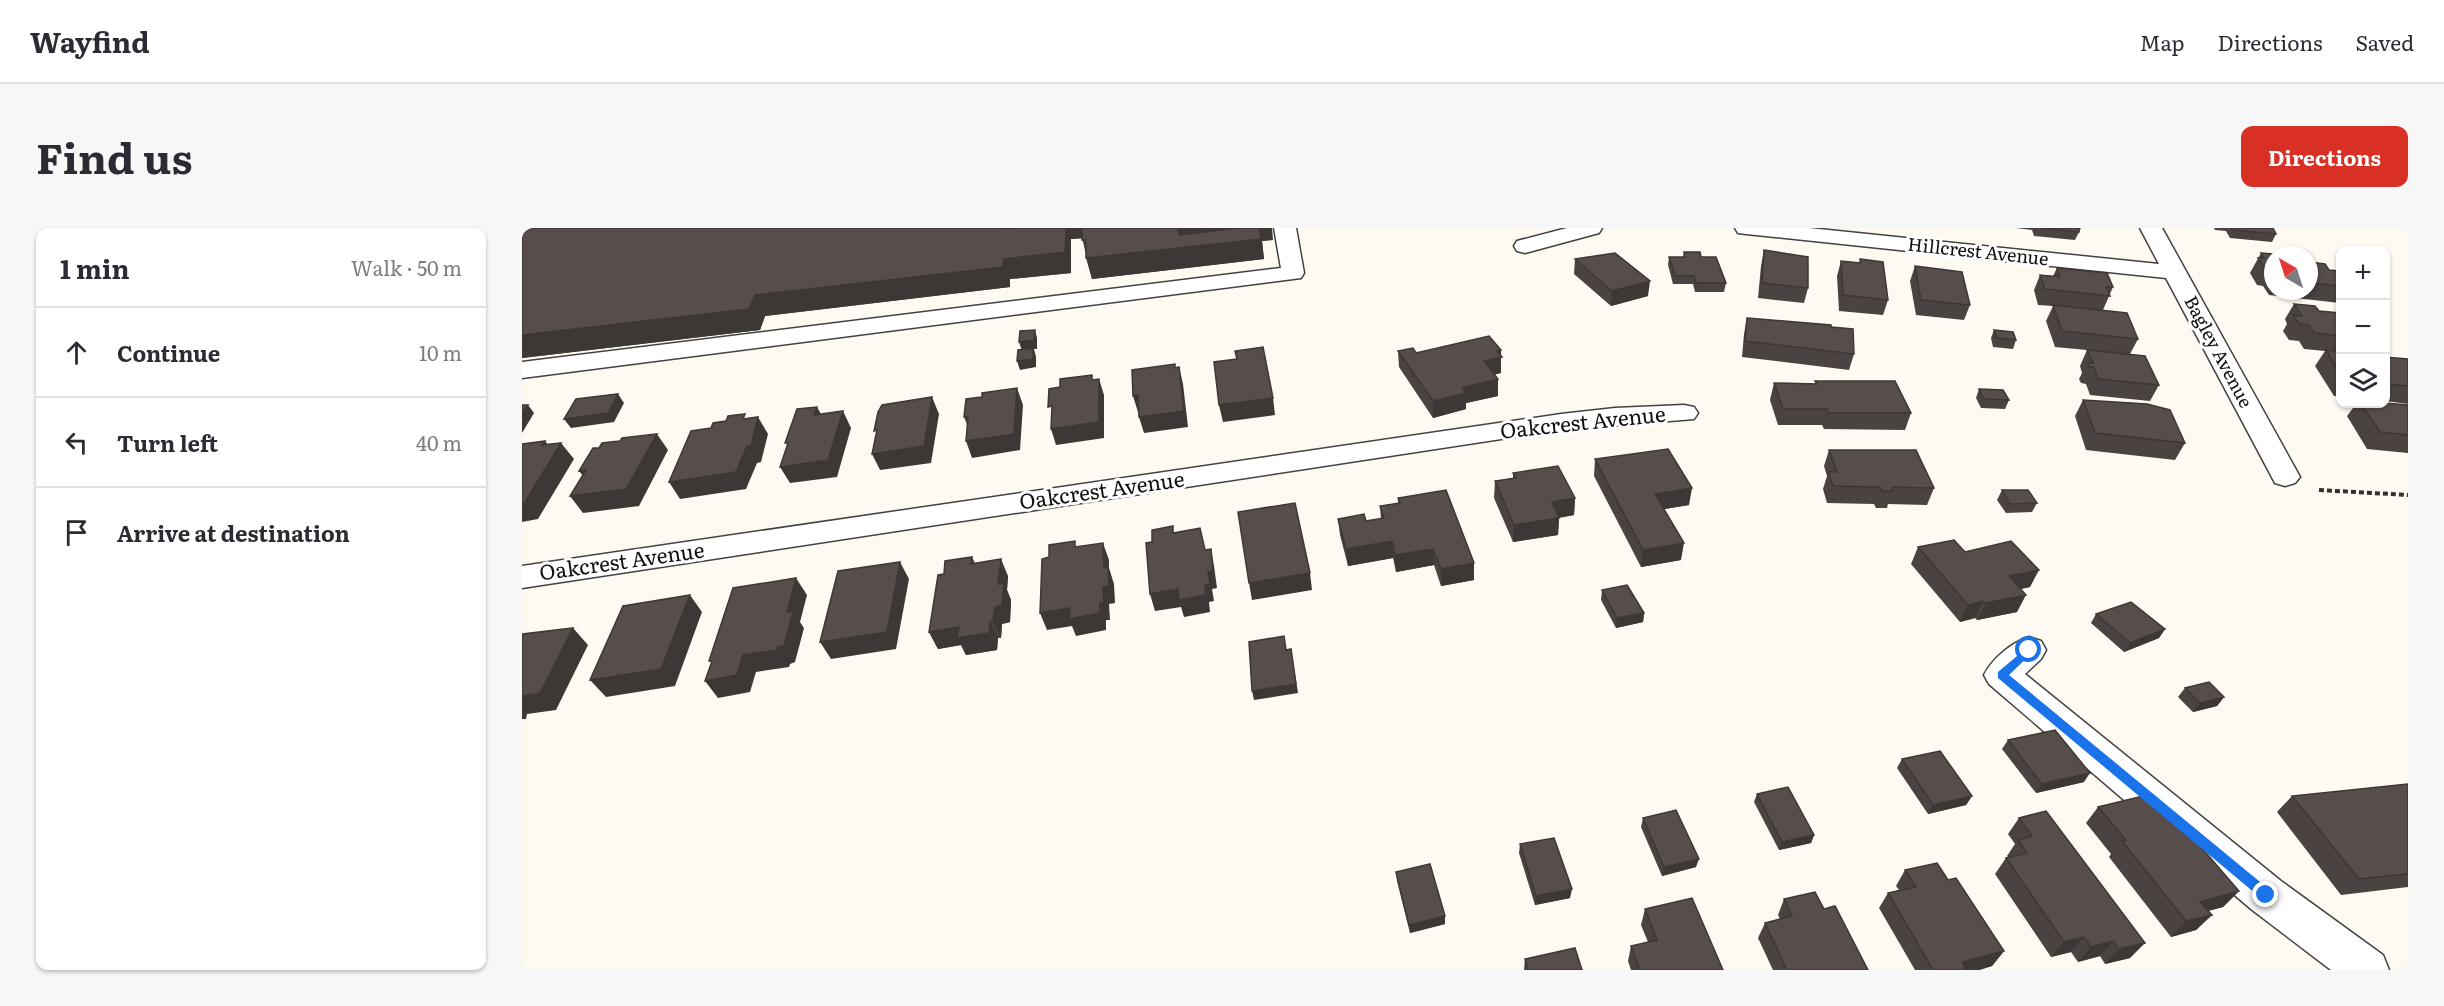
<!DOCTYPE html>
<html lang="en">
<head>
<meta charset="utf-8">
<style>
	body { margin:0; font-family:Literata,serif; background:#f7f7f7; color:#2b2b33 }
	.controls { position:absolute; right:18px; top:18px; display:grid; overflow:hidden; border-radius:12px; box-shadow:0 2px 4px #0004 }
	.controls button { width:54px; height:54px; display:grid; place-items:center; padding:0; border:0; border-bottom:2px solid #e1e1e2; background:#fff; color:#2b2b33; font:30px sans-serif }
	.compass { position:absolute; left:1742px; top:18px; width:54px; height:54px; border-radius:50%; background:#fff; box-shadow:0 2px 4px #0004; rotate:321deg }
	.stop { position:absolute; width:18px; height:18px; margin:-14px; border:4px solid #1a73e8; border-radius:50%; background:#fff }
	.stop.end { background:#1a73e8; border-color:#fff; box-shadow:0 2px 6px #0008 }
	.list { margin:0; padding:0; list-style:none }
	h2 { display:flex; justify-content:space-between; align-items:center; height:78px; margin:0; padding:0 24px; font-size:26px }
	h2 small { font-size:20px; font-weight:400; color:#7c7c81 }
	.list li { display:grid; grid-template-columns:39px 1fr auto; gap:18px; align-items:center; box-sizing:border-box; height:90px; padding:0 24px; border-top:2px solid #e1e1e2 }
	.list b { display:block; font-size:22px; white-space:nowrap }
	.list em { font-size:20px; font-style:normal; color:#7c7c81 }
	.icon { flex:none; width:33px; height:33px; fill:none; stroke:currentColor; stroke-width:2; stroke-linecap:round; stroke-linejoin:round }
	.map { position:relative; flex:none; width:1886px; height:742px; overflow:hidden; border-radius:12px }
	header { display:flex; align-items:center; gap:36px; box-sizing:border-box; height:84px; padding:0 30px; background:#fff; border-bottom:2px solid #e1e1e2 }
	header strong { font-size:28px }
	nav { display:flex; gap:33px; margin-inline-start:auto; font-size:21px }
	.intro { display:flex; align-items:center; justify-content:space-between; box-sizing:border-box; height:144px; padding:0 36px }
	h1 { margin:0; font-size:42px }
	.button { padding:15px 27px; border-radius:12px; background:#d93025; color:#fff; font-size:21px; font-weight:700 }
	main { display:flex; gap:36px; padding:0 36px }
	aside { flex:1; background:#fff; border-radius:12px; box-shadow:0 2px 4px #0004 }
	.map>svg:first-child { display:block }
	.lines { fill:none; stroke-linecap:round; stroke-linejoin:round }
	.minor-casing { stroke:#424242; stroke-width:3 }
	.path { stroke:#313131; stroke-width:4; stroke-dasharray:5 3; stroke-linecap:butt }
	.minor { fill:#fff; fill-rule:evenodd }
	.wall { fill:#4b4341 }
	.shaded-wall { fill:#3d3735 }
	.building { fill:#574e4c; stroke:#3d3735; stroke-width:1.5 }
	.route { fill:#1a73e8 }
	.labels { text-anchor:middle; stroke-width:6; stroke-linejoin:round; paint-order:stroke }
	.far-street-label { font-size:18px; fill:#0f0f0f; stroke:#fff }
	.street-label { font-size:21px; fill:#0f0f0f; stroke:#fff }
</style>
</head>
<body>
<header>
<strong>Wayfind</strong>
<nav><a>Map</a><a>Directions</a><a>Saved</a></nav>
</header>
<div class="intro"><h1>Find us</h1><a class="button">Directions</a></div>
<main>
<aside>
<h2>1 min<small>Walk · 50 m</small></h2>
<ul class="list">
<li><svg class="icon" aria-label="ahead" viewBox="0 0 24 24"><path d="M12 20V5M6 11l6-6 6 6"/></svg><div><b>Continue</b></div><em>10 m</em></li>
<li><svg class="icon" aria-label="left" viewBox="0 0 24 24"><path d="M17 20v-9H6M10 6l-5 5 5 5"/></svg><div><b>Turn left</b></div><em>40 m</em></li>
<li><svg class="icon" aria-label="arrive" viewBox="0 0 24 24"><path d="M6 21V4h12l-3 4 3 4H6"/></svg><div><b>Arrive at destination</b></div></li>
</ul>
</aside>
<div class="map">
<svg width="1886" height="742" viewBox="0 0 1886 742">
	<rect width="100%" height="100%" fill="#fef9f1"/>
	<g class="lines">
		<defs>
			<path id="minor" d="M752,0H774L782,45L779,50L0,150V134L759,40Z
				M1045,0H1080L1077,5L1003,25L995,23L992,18L995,13Z
				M1213,0H1287L1637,36L1618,0H1640L1778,249L1773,255L1763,258L1753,255L1644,50L1224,6L1216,5Z
				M1162,177L1172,179L1176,185L1172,191L1039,202L0,360V338L1039,186L1093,180Z
				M1507,409L1519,413L1524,422L1519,431L1503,446L1759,653L1861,727L1867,742H1809L1729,681L1467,456L1462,447C1471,430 1489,415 1507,409Z"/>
		</defs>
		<!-- minor casing -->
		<use href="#minor" class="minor-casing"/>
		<!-- path -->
		<path class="path" d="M1797,262L1886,267"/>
		<!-- minor -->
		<use href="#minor" class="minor"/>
	</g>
	<!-- wall -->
	<path class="wall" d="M0,0L751,12L740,13L742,31L570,51L560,10L549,11V45L488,51V59L243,88L238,102L0,130Z
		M1494,0H1559L1553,12L1512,8L1510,2Z
		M1692,0H1751L1754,6L1750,14L1708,10L1704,3L1693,2Z
		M1242,22L1286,60L1282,75L1236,70L1239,38Z
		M1162,24L1179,29L1204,55L1202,64H1173L1171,56H1151L1146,37L1147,29H1161Z
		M1739,25L1751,27V63H1787V34L1807,42L1818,43V75L1747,67L1741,58L1735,57L1728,45Z
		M1053,31L1126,68L1089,78L1052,46Z
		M1338,31L1366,72L1361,87L1317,83L1315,48L1319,33L1337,35Z
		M1393,38L1448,77L1442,92L1394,87L1388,53Z
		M1535,40L1591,59L1581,82L1616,111L1608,126L1637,157L1628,173L1568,167L1564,156L1559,155L1557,151L1560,145L1558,138L1565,122L1533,119L1524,93L1531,78L1516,77L1512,62L1518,47L1531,48Z
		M1772,76L1797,83L1818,85V168H1812L1793,138L1803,123L1782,121L1777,113L1767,112L1761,103L1765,96L1763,91Z
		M1225,90L1309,99L1332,126L1327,142L1220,129L1222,106Z
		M1472,102L1494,112L1491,121L1471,119L1469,110Z
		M876,123L979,128V145L973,146L976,151V168L944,175V181L911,190L877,139Z
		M1863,129L1886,131V176L1863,173Z
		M1293,153L1389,185L1383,202L1302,201L1300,197H1256L1248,172L1252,155L1293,156Z
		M1457,161L1487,172L1483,181L1459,180L1454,170Z
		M1561,172L1663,215L1653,232L1564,222L1553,188Z
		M1834,176H1863L1886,177V225L1845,221L1825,188Z
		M1307,222L1412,260L1405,277L1366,276L1365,280H1354L1352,276L1305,275L1301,261L1305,248L1302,238Z
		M1073,231L1167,277L1142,281L1159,332L1119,339L1072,248Z
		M991,245L1053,270L1052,287L1037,290L1036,307L991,314L972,270L973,253L991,250Z
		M1480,262L1515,275L1510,284L1484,285L1475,272Z
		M876,270L952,352L919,358L912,337L874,344L871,330L826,338L818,307L816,291L844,293L859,291L858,278L876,275Z
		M1396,319L1443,324L1508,359L1499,361L1495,384L1455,392L1453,390L1438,394L1389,336Z
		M450,329L453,335L486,348L485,362L489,372L488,394L480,396L479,410H476L475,422L444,427L439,417L416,421L407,404L422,346Z
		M1080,362L1122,385L1121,394L1094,400L1079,372Z
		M1574,386L1643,401L1637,410L1602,424L1569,395Z
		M1663,460L1702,469L1695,478L1671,484L1656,469Z
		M1486,512L1562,554L1514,565L1480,521Z
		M1380,531L1450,568L1444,577L1406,586L1375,540Z
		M1886,556V659L1819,667L1755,584L1770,568Z
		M1235,566L1292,607L1289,615L1257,622L1232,574Z
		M1576,579L1657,598L1717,663L1701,679L1686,683L1690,687L1674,702L1649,709L1587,629L1589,626L1564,595Z
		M1121,590L1174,639L1140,648L1119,599Z
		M1497,590L1608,730L1583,736L1578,728L1556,734L1549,724L1529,729L1473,646L1484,630L1486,629L1485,628L1493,616L1486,606Z
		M998,616L1048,670L1013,677L997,625Z
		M1383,642L1426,652L1482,723L1470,738L1457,742H1393L1357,680L1366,665L1377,662L1374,658Z
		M874,644L923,688V696L888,705L875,653Z
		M1262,671L1302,681L1346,742H1251L1236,710L1243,695L1258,691L1256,687Z
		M1123,681L1201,742H1109L1106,733L1109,718L1126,714L1119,697Z
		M1003,731L1060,742H1002Z"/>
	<!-- shaded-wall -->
	<path class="shaded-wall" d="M485,0H563L566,10L549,11V45L488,51V59L243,88L238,102L0,130V107L233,67L482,31L492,18Z
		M674,0H750L751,12L740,13L742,31L570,51L564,30L656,2Z
		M1128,53L1126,68L1089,78L1090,63Z
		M513,102L515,110V121H512L514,129V139L498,142L495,133L500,123L497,114Z
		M979,122V145L962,149V133L975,123Z
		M657,139L661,156L666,199L622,205L617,189Z
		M577,151L582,167V210L534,217L529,201Z
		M976,151V168L944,175V181L911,190V173L940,160Z
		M495,160L501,177L498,222L450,230L444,213Z
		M96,166L102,175L92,194L49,200L42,191Z
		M616,167L620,184H616L611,168Z
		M410,169L417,186L409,235L358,242L350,226Z
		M751,170L753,187L701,194L697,177Z
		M6,177L12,185L0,205V185Z
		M295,179L304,195L292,187Z
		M321,183L329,200L315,249L268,255L258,239Z
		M236,189L246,206L239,234L235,235L224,261L158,271L147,254Z
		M442,189H446L449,206Z
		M135,206L146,222L117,278L61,285L48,268Z
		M23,213L33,225L39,215L52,231L16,291L0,294V275L20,217Z
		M64,242L70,259L57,243Z
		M1170,260L1167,277L1131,283L1133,266Z
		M1053,270L1052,287L1028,291L1030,274Z
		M1037,290L1036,307L991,314L992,297Z
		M870,313L871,330L826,338L824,321Z
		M581,315L587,332V340L592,356L593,375L587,376L588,392H584V402L554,408L550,398L525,402L518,385L578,375L582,340Z
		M1162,315L1159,332L1119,339L1121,322Z
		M689,321L692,338L695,360L690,361L692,373L687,374L688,384L662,389L659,379L633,383L628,366L683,357L686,344Z
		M911,321L912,337L874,344L873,327Z
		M479,331L486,348L485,362L489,372L488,394L480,396L479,410L471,393Z
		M378,334L387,351L374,421L309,431L298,414Z
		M952,335V352L919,358V341Z
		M1517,342L1508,359L1479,365L1487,348Z
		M788,345L790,362L730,372L727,355Z
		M274,350L285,367L278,394L282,400L273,434L268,436L267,439L234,444L228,464L196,470L183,453L265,384Z
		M168,367L180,384L153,458L84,469L68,452Z
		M1504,367L1495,384L1455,392L1464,375Z
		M1461,373L1453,390L1438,394L1446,377Z
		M1122,385L1121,394L1094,400L1095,390Z
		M468,394L476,410L475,422L444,427L439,417L416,421L407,404Z
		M51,400L66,417L34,482L5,486L4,491H0V468Z
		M1643,401L1637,410L1602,424L1608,415Z
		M769,421L776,465L732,472L730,463Z
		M1702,469L1695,478L1671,484L1678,475Z
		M1568,545L1562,554L1514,565L1520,556Z
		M1450,568L1444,577L1406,586L1411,577Z
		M1292,607L1289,615L1257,622L1260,614Z
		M1177,631L1174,639L1140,648L1142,639Z
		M1050,661L1048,670L1013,677L1014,668Z
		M1717,663L1701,679L1663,689L1678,674Z
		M1690,687L1674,702L1649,709L1664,693Z
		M923,688V696L888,705L887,697Z
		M1562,709L1549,724L1529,729L1542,714Z
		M1591,713L1578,728L1556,734L1569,719Z
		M1623,715L1608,730L1583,736L1597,721Z
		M1482,723L1470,738L1457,742H1435L1440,734Z"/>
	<!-- building -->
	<path class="building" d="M0,0H485V1L493,0H544L543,24L482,31L481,39L233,67L227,81L0,107Z
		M560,0H674L656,2L657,7L717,0H737L739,11L564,30V12H560Z
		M1519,0H1556L1557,4Z
		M1711,0H1751L1754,6L1712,2Z
		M1242,22L1286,29V60L1240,55Z
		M1162,24H1178L1179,29H1194L1204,55H1174L1172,48H1153L1147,29H1163Z
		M1093,25L1128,53L1090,63L1053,31Z
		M1739,25L1764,27H1751V43H1750L1744,42L1736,30H1742Z
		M1338,31L1361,34L1366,72L1321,67L1319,33L1339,35Z
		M1787,34L1803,36L1807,42L1818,43V58L1787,55Z
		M1393,38L1440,44L1448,77L1399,72Z
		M1535,40L1585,45L1591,59H1584L1588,68L1523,61L1518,47L1538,49Z
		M1772,76L1793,78L1797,83L1818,85V108L1792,105L1787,97L1777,96L1771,87L1780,88Z
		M1531,77L1605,85L1616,111L1540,103Z
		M1225,90L1309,97V99L1331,101L1332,126L1223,113Z
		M513,102L512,112L497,114L498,103Z
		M1472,102L1491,104L1494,112L1475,110Z
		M967,108L979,122L975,123L980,129L962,133L976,151L940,160L944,165L911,173L876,123L891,120L894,125Z
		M741,119L751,170L697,177L692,134L715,131L713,123Z
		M511,120V131L495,133L496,122Z
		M1565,122L1623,128L1637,157L1576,151L1572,139H1567L1565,135H1571Z
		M1804,122L1818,124V145Z
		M1863,129L1886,131V158L1863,156Z
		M653,136V140L657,139L662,183L617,189L616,167L611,168L610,142Z
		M570,147V152L577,151V194L529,201L530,178L526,179L527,161L538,159V151Z
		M1293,153H1373L1389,185H1306L1305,181H1261L1252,155L1295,156Z
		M495,160L492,206L444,213L446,189H442L444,171L460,169V165Z
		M1457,161L1481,162L1487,172L1462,171Z
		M96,166L86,185L42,191L54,171Z
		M410,169L402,218L350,226L355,202L352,203L356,184L360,177Z
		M1561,172L1625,176L1648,182L1663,215L1573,205Z
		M1863,175L1886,177V207L1858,204L1839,176H1863Z
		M0,177H6L0,185Z
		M295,179L292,187L321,183L306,232L258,239L266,215H263L275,181Z
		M223,186L221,191L236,189L229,218H225L214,244L147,254L169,203L189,200L191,195L204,193L206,188Z
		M135,206L104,261L48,268L64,242L57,243L71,220H77L80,215L98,213L100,210Z
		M23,213L20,217L39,215L3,274L0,275V216Z
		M1146,221L1170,260L1133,266L1162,315L1121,322L1073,231Z
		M1307,222H1394L1412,260L1370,259L1371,263H1360L1358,259L1311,258L1306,244H1315Z
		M1036,238L1053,270L1030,274L1037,290L992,297L973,253L994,250L991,245Z
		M924,262L952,335L919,341L911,321L873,327L870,313L824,321L816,291L842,286L844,293L862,290L858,278L878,275L876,270Z
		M1480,262H1506L1515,275L1488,276Z
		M773,275L788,345L727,355L716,284Z
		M651,298V305L678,300L683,322L689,321L691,343L686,344L688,356L683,357L684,367L657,372L656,361L628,366L624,315L630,314V302Z
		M1432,312L1443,324L1489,313L1517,342L1487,348L1504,367L1464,375L1461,373L1446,377L1396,319Z
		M553,313V319L581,315L582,340L586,339L587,358L581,359L582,375H578V385L547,391L548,380L518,385L520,331L527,329V317Z
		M450,329L449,336L479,331L476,356L482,355L480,377L473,379L471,393L468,394L467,405L435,410L437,399L407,404L416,347L422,346L423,333Z
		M378,334L365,404L298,414L316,343Z
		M274,350L265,384L271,383L262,418L256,419L255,422L221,427L215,447L183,453L190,433H187L211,360Z
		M1105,357L1122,385L1095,390L1080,362Z
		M168,367L139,441L68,452L101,378Z
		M1609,374L1643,401L1608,415L1574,386Z
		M51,400L18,465L0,468V406Z
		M762,408L764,422L769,421L774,456L730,463L727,414Z
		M1687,454L1702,469L1678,475L1663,460Z
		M1533,502L1568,545L1520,556L1486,512Z
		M1418,523L1450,568L1411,577L1380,531Z
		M1886,556V646L1837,651L1770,568Z
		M1266,559L1292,607L1260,614L1235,566Z
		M1629,566L1657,598H1661L1717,663L1678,674L1690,687L1664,693L1600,613L1604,612L1576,579Z
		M1154,582L1177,631L1142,639L1121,590Z
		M1524,583L1623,715L1597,721L1591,713L1569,719L1562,709L1542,714L1484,630L1505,625L1496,612L1510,608L1497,590Z
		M1032,610L1050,661L1014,668L998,616Z
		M1415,635L1426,652L1434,650L1482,723L1440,734L1444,742H1411L1366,665L1394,659L1383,642Z
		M908,636L923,688L887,697L874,644Z
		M1293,664L1302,681L1313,678L1346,742H1265L1243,695L1270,688L1262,671Z
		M1170,670L1201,742H1118L1109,718L1135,712L1123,681Z
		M1053,720L1060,742H1006L1003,731Z"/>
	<!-- route -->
	<path class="route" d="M1507,418L1512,422L1511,424L1487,447L1749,663L1751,667L1749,671H1740L1476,450V444Z"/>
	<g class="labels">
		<!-- far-street labels -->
		<g class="far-street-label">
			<text transform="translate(1456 24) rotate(6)" y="6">Hillcrest Avenue</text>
			<text transform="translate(1696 124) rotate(62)" y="6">Bagley Avenue</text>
		</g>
		<!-- street labels -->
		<g class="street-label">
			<text transform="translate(1061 195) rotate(-6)" y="7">Oakcrest Avenue</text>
			<text transform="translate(580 263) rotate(-8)" y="7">Oakcrest Avenue</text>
			<text transform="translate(100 334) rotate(-8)" y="7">Oakcrest Avenue</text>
		</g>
	</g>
</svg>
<div class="controls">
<button>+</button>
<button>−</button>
<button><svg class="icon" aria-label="layers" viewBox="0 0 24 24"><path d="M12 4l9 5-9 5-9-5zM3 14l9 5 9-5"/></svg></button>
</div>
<svg class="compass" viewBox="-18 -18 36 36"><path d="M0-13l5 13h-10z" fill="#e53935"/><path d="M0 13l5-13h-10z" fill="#7c7c81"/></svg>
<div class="stop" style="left:1507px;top:422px"></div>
<div class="stop end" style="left:1744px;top:667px"></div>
</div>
</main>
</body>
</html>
